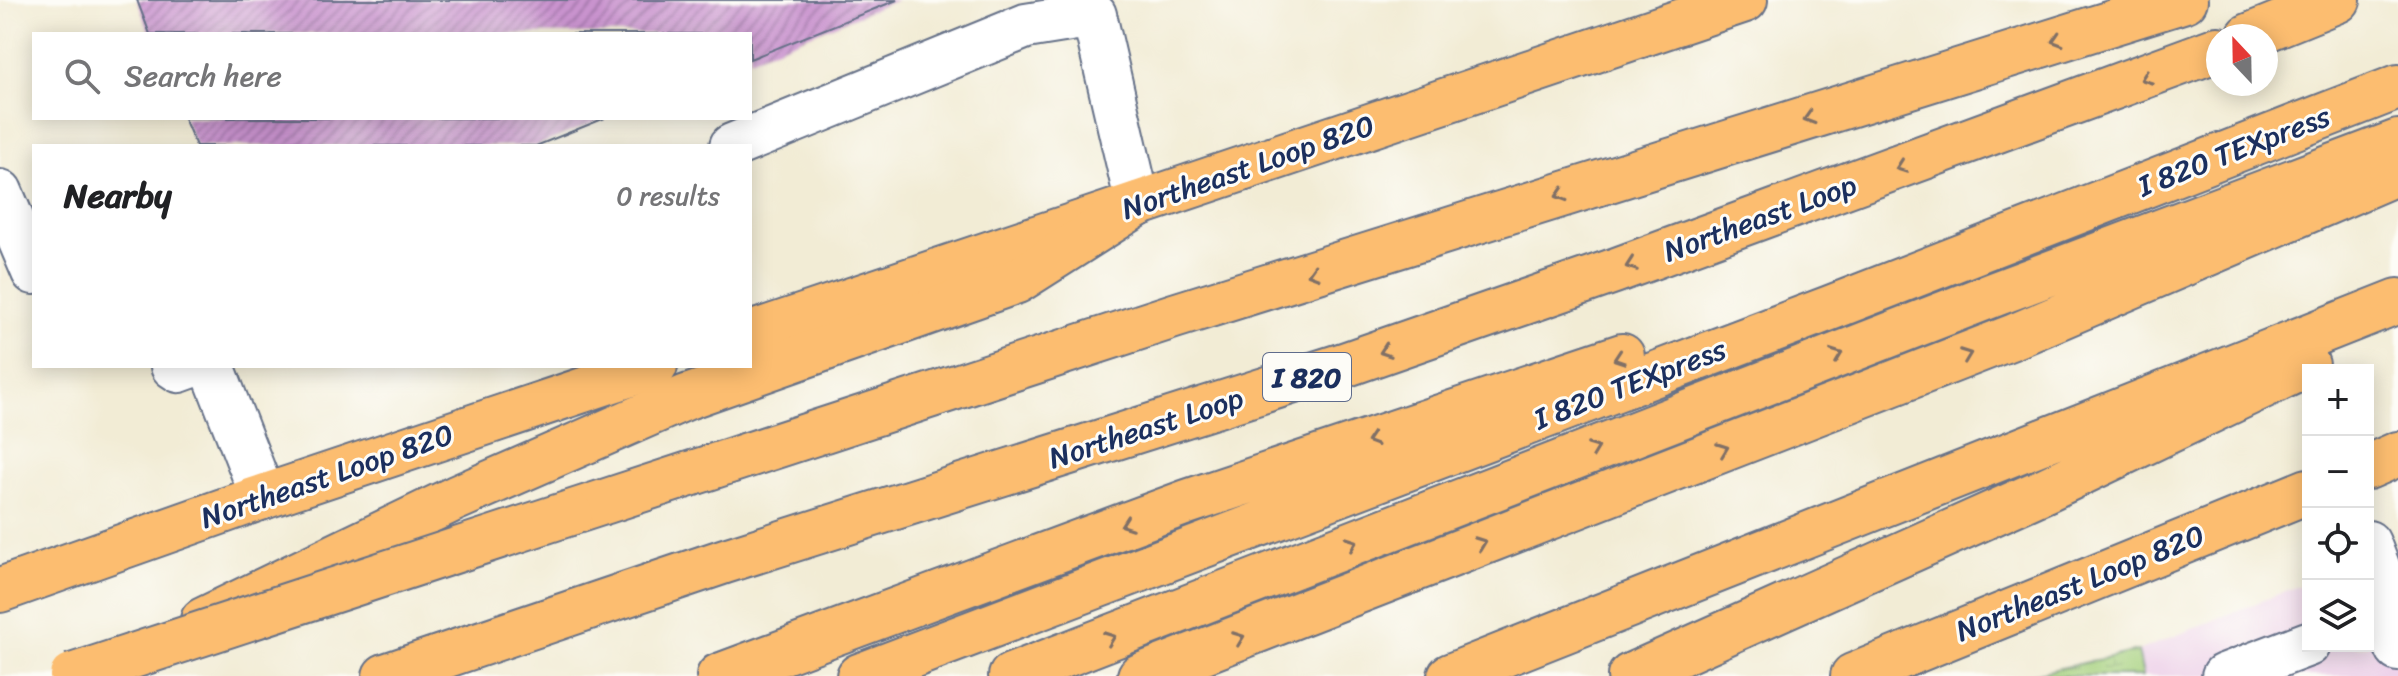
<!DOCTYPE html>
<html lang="en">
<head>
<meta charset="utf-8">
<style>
	body { margin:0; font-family:Sriracha,sans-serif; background:#f6f6f6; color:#202124 }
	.controls { position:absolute; right:24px; bottom:24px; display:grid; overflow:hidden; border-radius:0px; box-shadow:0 4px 20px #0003 }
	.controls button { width:72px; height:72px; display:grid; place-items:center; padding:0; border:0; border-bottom:2px solid #e0e0e0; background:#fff; color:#202124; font:40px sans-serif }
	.compass { position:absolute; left:2206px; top:24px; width:72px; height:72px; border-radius:50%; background:#fff; box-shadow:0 4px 20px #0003; rotate:338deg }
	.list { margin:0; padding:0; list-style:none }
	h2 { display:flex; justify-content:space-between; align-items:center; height:104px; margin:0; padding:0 32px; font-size:34px }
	h2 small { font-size:26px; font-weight:400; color:#757577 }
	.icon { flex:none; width:44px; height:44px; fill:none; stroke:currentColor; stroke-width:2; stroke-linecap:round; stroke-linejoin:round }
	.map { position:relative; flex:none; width:2398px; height:676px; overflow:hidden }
	.search { position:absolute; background:#fff; box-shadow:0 4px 20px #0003; left:32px; top:32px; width:720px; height:88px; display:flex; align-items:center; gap:20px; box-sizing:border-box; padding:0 28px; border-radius:0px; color:#757577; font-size:30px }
	.panel { position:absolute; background:#fff; box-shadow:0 4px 20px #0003; left:32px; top:144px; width:720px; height:224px; border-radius:0px }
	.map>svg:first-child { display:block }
	.built { fill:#edd0e9 }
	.wetland { fill:url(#wetland-marsh); stroke:#60806e; stroke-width:2 }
	.building { fill:url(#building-hatch) }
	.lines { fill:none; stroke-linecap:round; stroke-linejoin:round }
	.minor-casing { stroke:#667188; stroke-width:48 }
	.major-casing { stroke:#667188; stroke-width:48 }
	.highway-casing { stroke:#667188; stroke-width:48 }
	.minor { stroke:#fff; stroke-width:44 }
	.major { stroke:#fcbd6f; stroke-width:44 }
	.highway { stroke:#fcbd6f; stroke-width:44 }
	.highway-bridge-casing { stroke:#667188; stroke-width:48; stroke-linecap:butt }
	.highway-bridge { stroke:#fcbd6f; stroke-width:44 }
	.oneway { stroke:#806f66 }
	.labels { text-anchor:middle; stroke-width:6; stroke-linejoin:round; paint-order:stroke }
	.shield { fill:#fdfcf7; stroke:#5f6c8c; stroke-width:2 }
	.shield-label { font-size:28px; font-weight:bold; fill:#1b2f5e }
	.street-label { font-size:30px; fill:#1b2f5e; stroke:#fdfcf7 }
</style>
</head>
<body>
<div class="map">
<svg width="2398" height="676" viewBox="0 0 2398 676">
	<defs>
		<pattern id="wetland-marsh" width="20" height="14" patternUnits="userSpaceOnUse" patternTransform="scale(2)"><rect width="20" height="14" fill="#a5d07d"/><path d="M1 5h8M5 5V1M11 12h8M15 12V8" fill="none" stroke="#8db36e"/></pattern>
		<pattern id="building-hatch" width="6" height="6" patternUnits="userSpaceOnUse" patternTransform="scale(2)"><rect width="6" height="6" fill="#c993ce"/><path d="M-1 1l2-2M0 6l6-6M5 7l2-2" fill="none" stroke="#a278aa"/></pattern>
	</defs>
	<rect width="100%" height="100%" fill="#fdfcf7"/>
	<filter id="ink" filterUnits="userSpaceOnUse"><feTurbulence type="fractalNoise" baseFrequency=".0125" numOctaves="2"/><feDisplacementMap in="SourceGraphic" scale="16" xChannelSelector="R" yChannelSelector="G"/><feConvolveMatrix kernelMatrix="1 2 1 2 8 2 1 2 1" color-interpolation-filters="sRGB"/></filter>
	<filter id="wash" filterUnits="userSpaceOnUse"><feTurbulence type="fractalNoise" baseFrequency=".006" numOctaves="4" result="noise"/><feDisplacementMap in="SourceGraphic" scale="32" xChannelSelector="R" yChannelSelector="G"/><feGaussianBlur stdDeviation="1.8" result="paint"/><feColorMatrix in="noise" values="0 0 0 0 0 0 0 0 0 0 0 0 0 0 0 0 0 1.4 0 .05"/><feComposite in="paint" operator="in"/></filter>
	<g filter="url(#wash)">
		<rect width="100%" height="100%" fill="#f2ecd5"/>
		<!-- built -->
		<path class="built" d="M2398,545V676H2143L2138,651L2308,582V646H2368V557Z"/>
		<!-- wetland -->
		<path class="wetland" d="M2138,651L2143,676H2025Z"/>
		<g id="blocks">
			<!-- building -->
			<path class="building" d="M137,0H897L750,59V34H150Z
				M184,118H605L536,146H196Z"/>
		</g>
	</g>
	<g filter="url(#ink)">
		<use href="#blocks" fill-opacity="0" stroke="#667188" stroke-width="2"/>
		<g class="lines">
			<defs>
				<path id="minor" d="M732,146L1026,26L1094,15L1138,204
					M0,192L34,272
					M173,366L179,370L190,366
					M212,366L263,497
					M2368,543L2394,610L2398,609
					M2368,621L2394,610V639L2398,649
					M2224,676L2308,644"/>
				<path id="major" d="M750,334L1745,0
					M2368,467L2398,454
					M0,590L254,500L655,366
					M1853,676L2308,491"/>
				<path id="highway" d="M2249,36L2338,0
					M570,513L1174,316L2185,0
					M203,620L456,498L687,397L1017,281L1138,204
					M385,676L725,561L1344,365L1614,271L2218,49
					M719,676L1187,502L1622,356
					M859,676L1830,308L2398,87
					M1011,676L1995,294L2398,142
					M1140,676L2015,336L2398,172
					M1450,676L2398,301
					M1630,676L2045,490L2307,365"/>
			</defs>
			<!-- minor casing -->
			<use href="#minor" class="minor-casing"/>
			<!-- major casing -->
			<use href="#major" class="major-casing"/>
			<!-- highway casing -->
			<use href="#highway" class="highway-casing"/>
			<!-- minor -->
			<use href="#minor" class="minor"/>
			<!-- major -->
			<use href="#major" class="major"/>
			<!-- highway -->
			<use href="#highway" class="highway"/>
			<defs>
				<path id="highway-bridge" d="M72,676L570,513"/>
			</defs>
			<!-- highway-bridge casing -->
			<use href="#highway-bridge" class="highway-bridge-casing"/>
			<!-- highway-bridge -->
			<use href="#highway-bridge" class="highway-bridge"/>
		</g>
		<!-- one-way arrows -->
		<defs><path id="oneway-chevron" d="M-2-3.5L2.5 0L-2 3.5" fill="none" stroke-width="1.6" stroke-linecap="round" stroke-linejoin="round" transform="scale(2)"/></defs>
		<g class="oneway">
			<use href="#oneway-chevron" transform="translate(2057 40) rotate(163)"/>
			<use href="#oneway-chevron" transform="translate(2146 78) rotate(159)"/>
			<use href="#oneway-chevron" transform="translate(1809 118) rotate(163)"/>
			<use href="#oneway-chevron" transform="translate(1901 167) rotate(160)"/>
			<use href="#oneway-chevron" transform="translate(1561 195) rotate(163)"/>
			<use href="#oneway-chevron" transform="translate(1631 265) rotate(160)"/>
			<use href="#oneway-chevron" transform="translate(1313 273) rotate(163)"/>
			<use href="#oneway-chevron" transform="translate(1385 351) rotate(161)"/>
			<use href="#oneway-chevron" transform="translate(1837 355) rotate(-21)"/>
			<use href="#oneway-chevron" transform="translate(1966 355) rotate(-21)"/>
			<use href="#oneway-chevron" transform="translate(1619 358) rotate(161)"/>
			<use href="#oneway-chevron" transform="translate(1372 440) rotate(162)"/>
			<use href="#oneway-chevron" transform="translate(1594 449) rotate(-21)"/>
			<use href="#oneway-chevron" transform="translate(1723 449) rotate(-21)"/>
			<use href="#oneway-chevron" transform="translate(1126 524) rotate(160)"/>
			<use href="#oneway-chevron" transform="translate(1352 543) rotate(-21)"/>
			<use href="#oneway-chevron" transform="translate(1481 543) rotate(-21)"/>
			<use href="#oneway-chevron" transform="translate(1110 638) rotate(-21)"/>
			<use href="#oneway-chevron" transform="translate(1239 638) rotate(-21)"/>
		</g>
	</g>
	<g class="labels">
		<!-- shield labels -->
		<rect class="shield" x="1263" y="353" width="88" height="48" rx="6"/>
		<g class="shield-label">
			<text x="1307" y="387">I 820</text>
		</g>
		<!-- street labels -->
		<g class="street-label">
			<text transform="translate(2234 151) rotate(-21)" y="10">I 820 TEXpress</text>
			<text transform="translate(1248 167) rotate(-19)" y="10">Northeast Loop 820</text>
			<text transform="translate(1760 218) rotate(-20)" y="10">Northeast Loop</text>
			<text transform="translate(1630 384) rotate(-21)" y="10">I 820 TEXpress</text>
			<text transform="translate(1146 428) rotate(-18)" y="10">Northeast Loop</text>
			<text transform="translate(327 476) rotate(-19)" y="10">Northeast Loop 820</text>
			<text transform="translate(2080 583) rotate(-22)" y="10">Northeast Loop 820</text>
		</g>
	</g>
</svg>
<div class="controls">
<button>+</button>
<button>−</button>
<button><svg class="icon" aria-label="locate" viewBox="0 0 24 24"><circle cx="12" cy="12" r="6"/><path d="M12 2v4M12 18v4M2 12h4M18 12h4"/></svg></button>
<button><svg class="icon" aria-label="layers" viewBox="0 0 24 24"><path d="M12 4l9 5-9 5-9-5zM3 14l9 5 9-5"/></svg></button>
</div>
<svg class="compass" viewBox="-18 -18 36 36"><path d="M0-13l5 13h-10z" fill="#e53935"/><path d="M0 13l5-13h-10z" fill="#757577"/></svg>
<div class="search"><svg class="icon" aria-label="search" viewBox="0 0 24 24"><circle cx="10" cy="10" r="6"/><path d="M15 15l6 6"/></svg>Search here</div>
<section class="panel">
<h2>Nearby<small>0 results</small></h2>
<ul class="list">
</ul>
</section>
</div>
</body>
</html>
